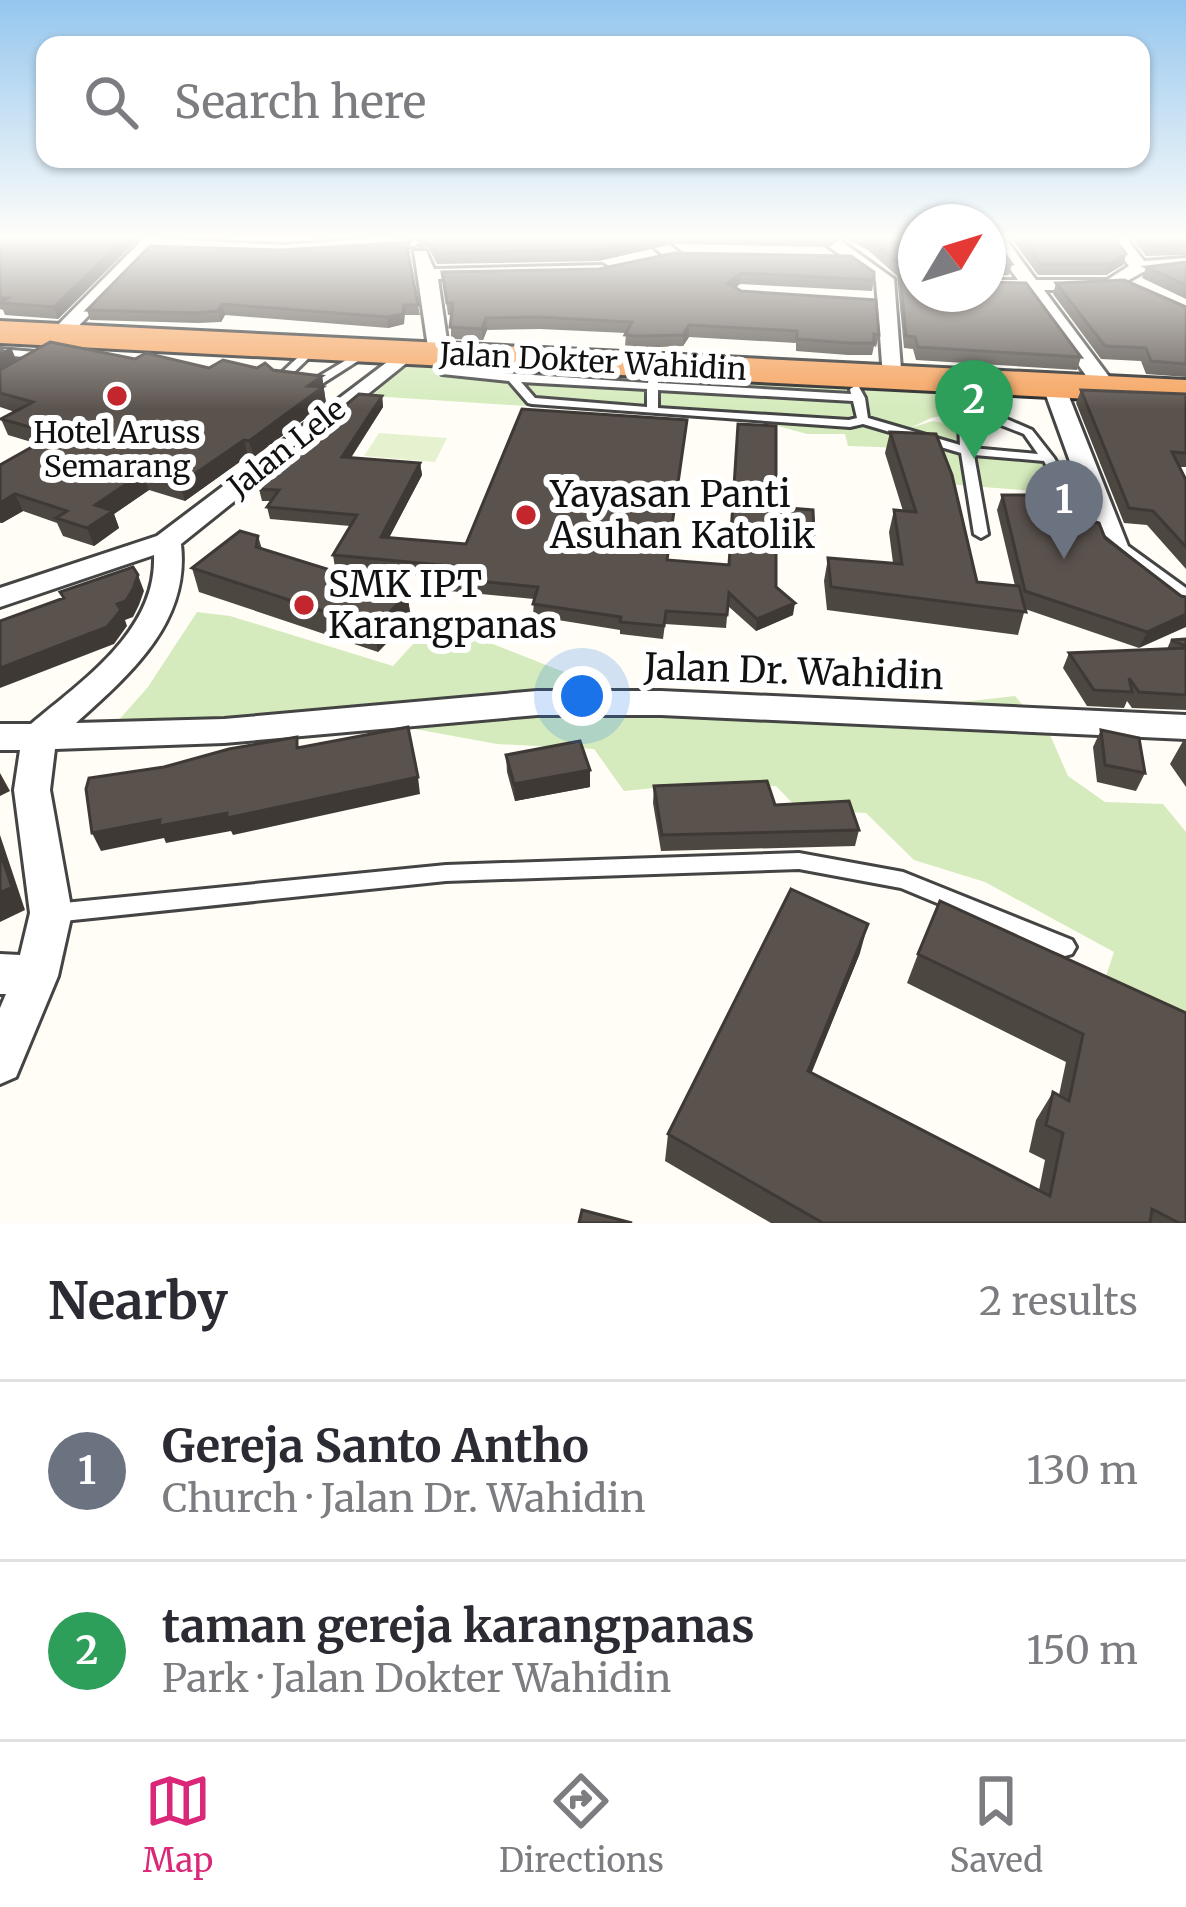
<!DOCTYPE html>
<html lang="en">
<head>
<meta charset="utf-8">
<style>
	body { margin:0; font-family:Merriweather,serif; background:#f2f2f3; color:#2b2b33 }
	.compass { position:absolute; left:898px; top:204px; width:108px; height:108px; border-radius:50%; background:#fff; box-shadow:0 3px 9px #0004; rotate:52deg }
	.you { position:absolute; left:582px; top:696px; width:42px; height:42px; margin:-30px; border:9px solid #fff; border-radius:50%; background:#1a73e8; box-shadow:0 0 0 18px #1a73e833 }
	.badge { display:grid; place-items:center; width:78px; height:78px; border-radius:50%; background:#db2777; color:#fff; font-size:39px; font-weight:700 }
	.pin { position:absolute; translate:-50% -99px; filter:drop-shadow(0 3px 6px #0008) }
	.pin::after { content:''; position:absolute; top:63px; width:42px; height:36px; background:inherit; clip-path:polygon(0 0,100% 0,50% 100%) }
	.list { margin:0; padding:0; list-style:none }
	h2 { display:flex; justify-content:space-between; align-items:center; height:156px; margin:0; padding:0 48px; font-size:51px }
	h2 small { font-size:39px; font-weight:400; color:#7c7c81 }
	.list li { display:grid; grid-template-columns:78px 1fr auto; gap:36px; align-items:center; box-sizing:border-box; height:180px; padding:0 48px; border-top:3px solid #e1e1e2 }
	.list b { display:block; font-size:45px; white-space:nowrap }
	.list p { margin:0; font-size:39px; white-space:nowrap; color:#7c7c81 }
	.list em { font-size:39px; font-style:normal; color:#7c7c81 }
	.icon { flex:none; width:66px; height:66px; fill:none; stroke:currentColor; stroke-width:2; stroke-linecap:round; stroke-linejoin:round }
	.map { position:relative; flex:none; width:1186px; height:1223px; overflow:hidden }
	.search { position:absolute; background:#fff; box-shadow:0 3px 9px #0004; left:36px; right:36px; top:36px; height:132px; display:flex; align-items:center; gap:30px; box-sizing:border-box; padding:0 42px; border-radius:24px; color:#7c7c81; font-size:45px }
	.sheet { height:516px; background:#fff }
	nav { display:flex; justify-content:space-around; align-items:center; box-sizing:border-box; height:168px; border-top:3px solid #e1e1e2; background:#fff; font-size:33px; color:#7c7c81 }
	nav a { display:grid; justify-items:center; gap:6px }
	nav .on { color:#db2777 }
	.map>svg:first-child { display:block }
	.green { fill:#d5ebbd }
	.pitch { fill:#e6f2cf }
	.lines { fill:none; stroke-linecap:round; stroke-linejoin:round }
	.lane-casing { stroke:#444; stroke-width:6 }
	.street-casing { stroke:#444; stroke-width:6 }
	.highway-casing { stroke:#222; stroke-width:6 }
	.lane { fill:#fff; fill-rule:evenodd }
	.street { fill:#fff; fill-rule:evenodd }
	.highway { fill:#f5a25d; fill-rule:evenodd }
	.wall { fill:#4d4742 }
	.shaded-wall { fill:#3f3936 }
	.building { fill:#5a524d; stroke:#3f3936; stroke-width:3 }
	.poi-dot { fill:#c4262e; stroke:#fff; stroke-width:4.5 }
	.labels { text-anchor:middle; stroke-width:12; stroke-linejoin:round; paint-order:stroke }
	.far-street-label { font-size:30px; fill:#111; stroke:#fff }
	.far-poi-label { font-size:30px; fill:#111; stroke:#fff }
	.poi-label { font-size:36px; fill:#111; stroke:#fff; text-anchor:start }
	.street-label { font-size:36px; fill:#111; stroke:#fff }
</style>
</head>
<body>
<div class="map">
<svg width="1186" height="1223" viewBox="0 0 1186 1223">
	<rect width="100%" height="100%" fill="#fffdf5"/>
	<!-- green -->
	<path class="green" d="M408,362L971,395L973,410L931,418L910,428L933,421L954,425L965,455L1073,465L1084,495L946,484L933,449L848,446L845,434H807L759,421L371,396Z
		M197,612L230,616L393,666L434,621L605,688L953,703L1015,696L1051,737L1068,776L1105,802L1163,804L1186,832V1034L1102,988L1114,952L985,882L914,860L866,813L798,809L776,786L683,785L624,791L594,749L497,744L393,725L109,731L148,687Z"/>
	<!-- pitch -->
	<path class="pitch" d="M379,433L447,438L435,462L364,456Z"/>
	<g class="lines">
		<defs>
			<path id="lane" d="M309,347L318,349L289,377L311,381L363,350L372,352L317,387L277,381V377Z
				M0,349L36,352L41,355L36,358L0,355Z
				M446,369L648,383L649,377H657L658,383L851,394L850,389L855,386L859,387L865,398L868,418L960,445L959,426L991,417L986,381L991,378L996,381L1002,417L1032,430L1054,458L1094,529L1092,532H1082L1044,461L974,455L988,534L981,538L974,534L961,453L863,424L850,427L532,404L528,403L509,381L442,374V370ZM521,382L647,389V407L535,398ZM658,390L853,401L857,418L849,420L658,408ZM996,423L1024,434L1038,454L972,448L969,430Z
				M799,853L903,872L1072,940L1076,947L1072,954L1065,956L901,888L799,869L446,881L54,922L47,919L44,913L47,907L54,904L446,865Z"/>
			<path id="street" d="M144,238L283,245L379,238L422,241L414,246L283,255L151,251L66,339H52V331Z
				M642,238H661L681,254L667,258Z
				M817,238H837L894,279L902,382L894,383L883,377L876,281Z
				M988,238H1005L1036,280H1107L1129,266L1109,238H1126L1144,261L1186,258V268L1143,272L1111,290H1044L1116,386L1105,393L1097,391L1025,290H988V280H1018Z
				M414,251H426L434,269L602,265L611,270L602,275L438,279L449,354L439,360L429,354Z
				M407,347L414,349V357L181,544C190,623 130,674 76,723L224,719L537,691H661L1186,715V739L661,715H537L224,743L55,749L50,790L72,913L58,976L16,1077L0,1084V1008L6,994H0V954L20,955L30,913L14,790L20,750H0V724H31C83,680 157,631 154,555L0,607V588L157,536Z
				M1053,378L1064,384L1128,546L1186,588V611L1176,609L1102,550L1042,384Z"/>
			<path id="highway" d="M0,321L1186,380V404L0,343Z"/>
		</defs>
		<!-- lane casing -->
		<use href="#lane" class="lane-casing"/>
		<!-- street casing -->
		<use href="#street" class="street-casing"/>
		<!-- highway casing -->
		<use href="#highway" class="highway-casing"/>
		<!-- lane -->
		<use href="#lane" class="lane"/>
		<!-- street -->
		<use href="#street" class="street"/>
		<!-- highway -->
		<use href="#highway" class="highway"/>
	</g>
	<!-- wall -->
	<path class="wall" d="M0,238H139L58,319L5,315L3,310L0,309Z
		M418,238H842L829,247L673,244L598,261L437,264L428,247L419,248Z
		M844,238H916L1081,357L1077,370L916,360L913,349L904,348L897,276L868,250Z
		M988,238L1012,264L1009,275L988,277Z
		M1011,238H1115L1126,254L1123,265L1106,275H1038Z
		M1132,238H1186V255L1146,256Z
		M281,250L411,251L408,255L420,315H405L404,324L388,328L225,315L221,322L198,323L90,320L87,310Z
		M674,253L874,280L872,291L740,284L735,288L879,335L876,347L874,346L872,355H848L796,351V343L689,337L683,346L637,348L625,347L626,333L540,329L487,330L483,340L451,339V315H448L442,272L599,269Z
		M1186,262V299L1142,278L1146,267Z
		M1056,283L1186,307V377L1146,374L1141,361L1101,359L1053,294Z
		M0,346L17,361L135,359L209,368H257L322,376L326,403L254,457L248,456L185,501L149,490L114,514L119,528L94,546L63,536L57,523L23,511L2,523H0V465L38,444L8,435L1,419L15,412L0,407Z
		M1081,390L1186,394V467H1179L1186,480V569L1147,525L1124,523L1076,403Z
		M382,396L383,407L350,458L420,463L422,475L389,538L466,544L686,431L668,560L729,565L776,507L814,534L812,546L776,543V587L793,615L756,631L728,606L726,628L665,624L663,639L620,634V630L533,616L534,599L449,591L448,578L335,568L333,555L350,526L270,519L267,507L271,501H262L259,489Z
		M890,432L977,582L1015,586L997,510L1002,495L1085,519L1181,596L1139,648L1025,609L1018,635L827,610L824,581L828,558L893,563L889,532L894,510L903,511L885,453Z
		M258,536L262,549L407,594L411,618L378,652L199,592L192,568Z
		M1186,639V710L1132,708L1127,701L1124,708L1087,706L1063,668L1069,653L1167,649L1171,640Z
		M1101,730L1145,773L1136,791L1097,782L1093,747Z
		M1183,741H1186V787L1170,764Z
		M506,755L590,770V787L515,801L507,772Z
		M654,786L775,805L859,830L855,846L661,851L653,803Z
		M860,953L811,1073L1039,1190L1045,1160L1029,1152L1036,1120L1053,1092L1059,1095L1066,1062L907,983L918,954L1186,1013V1223H771L665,1161L668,1134Z"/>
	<!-- shaded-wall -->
	<path class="shaded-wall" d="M125,238H139L58,319L54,307Z
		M418,238H427L428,247L419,248Z
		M652,238H673V244L598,261V250Z
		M830,238H842L829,247Z
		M1126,254L1123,265L1106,275L1109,264Z
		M741,273L740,284L727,295L728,283Z
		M222,304L225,315L221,322L218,311Z
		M404,305V324L388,328L387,317Z
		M486,318L487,330L483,340L482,329Z
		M689,325V337L683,346V335Z
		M11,347L17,362L0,372V353Z
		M322,376L326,403L254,457L249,441L308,386Z
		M382,396L383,407L344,469L342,457Z
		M244,440L248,456L185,501L180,484Z
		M420,463L422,475L383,549L381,537Z
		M143,473L149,490L114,514L119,528L94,546L87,528L95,505Z
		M15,494L23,511L2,523L0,519V503Z
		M138,575L144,591L139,605L133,617L125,620L127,626L114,644L0,688V668L117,604Z
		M407,594L411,618L378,652L374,628Z
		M795,603L793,615L756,631L757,619Z
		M1186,614V627L1139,648L1147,632Z
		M590,770V787L515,801L514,784Z
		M0,773L10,791L0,796Z
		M418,777L420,794L233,835L231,831L166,843L164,838L101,851L92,833L160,820Z
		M0,835L25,910L0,922Z
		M868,924L860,953L801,1099L808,1071Z"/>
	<!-- building -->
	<path class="building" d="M0,238H125L54,307L1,303L8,298H0Z
		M428,238H652L598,250L436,253Z
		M869,238H916V294H988V282L1026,283L1081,357L918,347L915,337L906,336L899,264Z
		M988,238H993L1012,264L988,266Z
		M1022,238H1115L1126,254L1109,264H1041Z
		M1144,238H1186V244L1150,246Z
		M410,242L407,247L418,305H404L403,314L387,317L222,304L218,311L195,313L87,310L150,246L281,250Z
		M674,253L851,256L874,272V280L741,273L728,283L741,291L876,300L879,335L874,334V343H850L797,339V331L689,325L683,335L637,336L625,335L632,322L539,317L486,318L482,329L450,327L453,303H447L442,272L599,269Z
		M1186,262V285L1146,267Z
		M1124,280L1186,307V364L1151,361L1146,348L1105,346L1056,283Z
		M50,342L135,359L146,353L209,368L223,360L257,368L265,363L273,370L322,376L308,386L323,387L249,441L244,440L180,484L143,473L95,505L113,511L87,528L56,518L67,511L15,494L0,503V465L55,434L1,419L33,402L0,393V370Z
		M1081,390L1186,394V453L1172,452L1186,480V547L1153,511L1129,508Z
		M359,394L382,396L342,457L420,463L381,537L466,544L522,409L687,420L667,560L729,565L738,424L776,426V507L813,510L814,534L776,531V587L795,603L757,619L729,593L727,615L666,611L664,626L620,622L621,617L533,604L538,587L448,578L453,566L333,555L357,515L267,507L279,490L259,489L285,455Z
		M890,432L936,434L952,475L977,582L1019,586L1026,612L831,587L828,558L902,564L894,510L916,512Z
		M1002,495H1063L1085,519L1099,523L1105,538L1181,596L1186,597V614L1147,632L1025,591Z
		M240,531L258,536L256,547L407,594L374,628L192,568Z
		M133,567L138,575L133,589L126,601L117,604L121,610L107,627L0,668V621L64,598L60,592Z
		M1186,639V646L1171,640Z
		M1186,648V695L1139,692L1129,678L1132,692L1094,690L1069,653Z
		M408,727L418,777L227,818V813L159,826L160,820L92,833L86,789L89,778L164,767L229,749L297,737V748Z
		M1101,730L1139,738L1145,773L1105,765Z
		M580,741L590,770L514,784L506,755Z
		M767,781L775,805L849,801L859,830L662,835L654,786Z
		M0,852L12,887L0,893Z
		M791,889L868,924L808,1071L1050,1196L1063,1133L1046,1125L1053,1092L1069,1101L1083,1034L918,954L940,901L1186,1013V1223H1179L1152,1209L1150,1223H823L668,1134Z
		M582,1210L632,1223H579Z"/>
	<!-- sky -->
	<linearGradient id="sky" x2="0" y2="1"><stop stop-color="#95c6ee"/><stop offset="0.58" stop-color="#fffefa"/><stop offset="1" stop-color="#fffefa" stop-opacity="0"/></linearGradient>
	<rect width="1186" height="410" fill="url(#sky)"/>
	<!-- markers -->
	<g class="poi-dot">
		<circle cx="117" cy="396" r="12"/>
		<circle cx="526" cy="515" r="12"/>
		<circle cx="304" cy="605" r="12"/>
	</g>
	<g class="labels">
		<!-- far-street labels -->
		<g class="far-street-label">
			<text transform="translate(593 362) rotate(3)" y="10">Jalan Dokter Wahidin</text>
			<text transform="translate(287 448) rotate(-38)" y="10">Jalan Lele</text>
		</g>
		<!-- far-poi labels -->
		<g class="far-poi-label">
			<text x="117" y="443">Hotel Aruss<tspan x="117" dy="34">Semarang</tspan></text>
		</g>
		<!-- poi labels -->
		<g class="poi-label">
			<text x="550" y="507">Yayasan Panti<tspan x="550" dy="41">Asuhan Katolik</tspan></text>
			<text x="328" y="597">SMK IPT<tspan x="328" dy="41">Karangpanas</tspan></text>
		</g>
		<!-- street labels -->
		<g class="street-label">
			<text transform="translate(794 671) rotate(2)" y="13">Jalan Dr. Wahidin</text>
		</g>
	</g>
</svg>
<svg class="compass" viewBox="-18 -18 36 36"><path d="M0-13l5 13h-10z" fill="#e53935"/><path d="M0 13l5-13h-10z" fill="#7c7c81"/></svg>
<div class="you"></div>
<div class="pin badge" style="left:1064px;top:559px;background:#6b7280">1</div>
<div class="pin badge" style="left:974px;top:459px;background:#2e9e5b">2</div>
<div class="search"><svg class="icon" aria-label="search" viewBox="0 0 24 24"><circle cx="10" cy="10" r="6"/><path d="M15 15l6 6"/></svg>Search here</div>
</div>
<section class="sheet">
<h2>Nearby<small>2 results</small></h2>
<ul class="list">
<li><span class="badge" style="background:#6b7280">1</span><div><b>Gereja Santo Antho</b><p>Church · Jalan Dr. Wahidin</p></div><em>130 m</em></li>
<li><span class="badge" style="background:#2e9e5b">2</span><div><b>taman gereja karangpanas</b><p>Park · Jalan Dokter Wahidin</p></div><em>150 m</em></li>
</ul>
</section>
<nav>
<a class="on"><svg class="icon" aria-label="map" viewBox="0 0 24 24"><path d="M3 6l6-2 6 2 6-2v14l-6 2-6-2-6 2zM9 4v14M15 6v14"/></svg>Map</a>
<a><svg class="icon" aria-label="directions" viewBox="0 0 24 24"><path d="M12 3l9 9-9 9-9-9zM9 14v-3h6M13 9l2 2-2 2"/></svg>Directions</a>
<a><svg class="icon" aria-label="saved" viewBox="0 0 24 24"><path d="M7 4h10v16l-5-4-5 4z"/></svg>Saved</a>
</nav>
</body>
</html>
